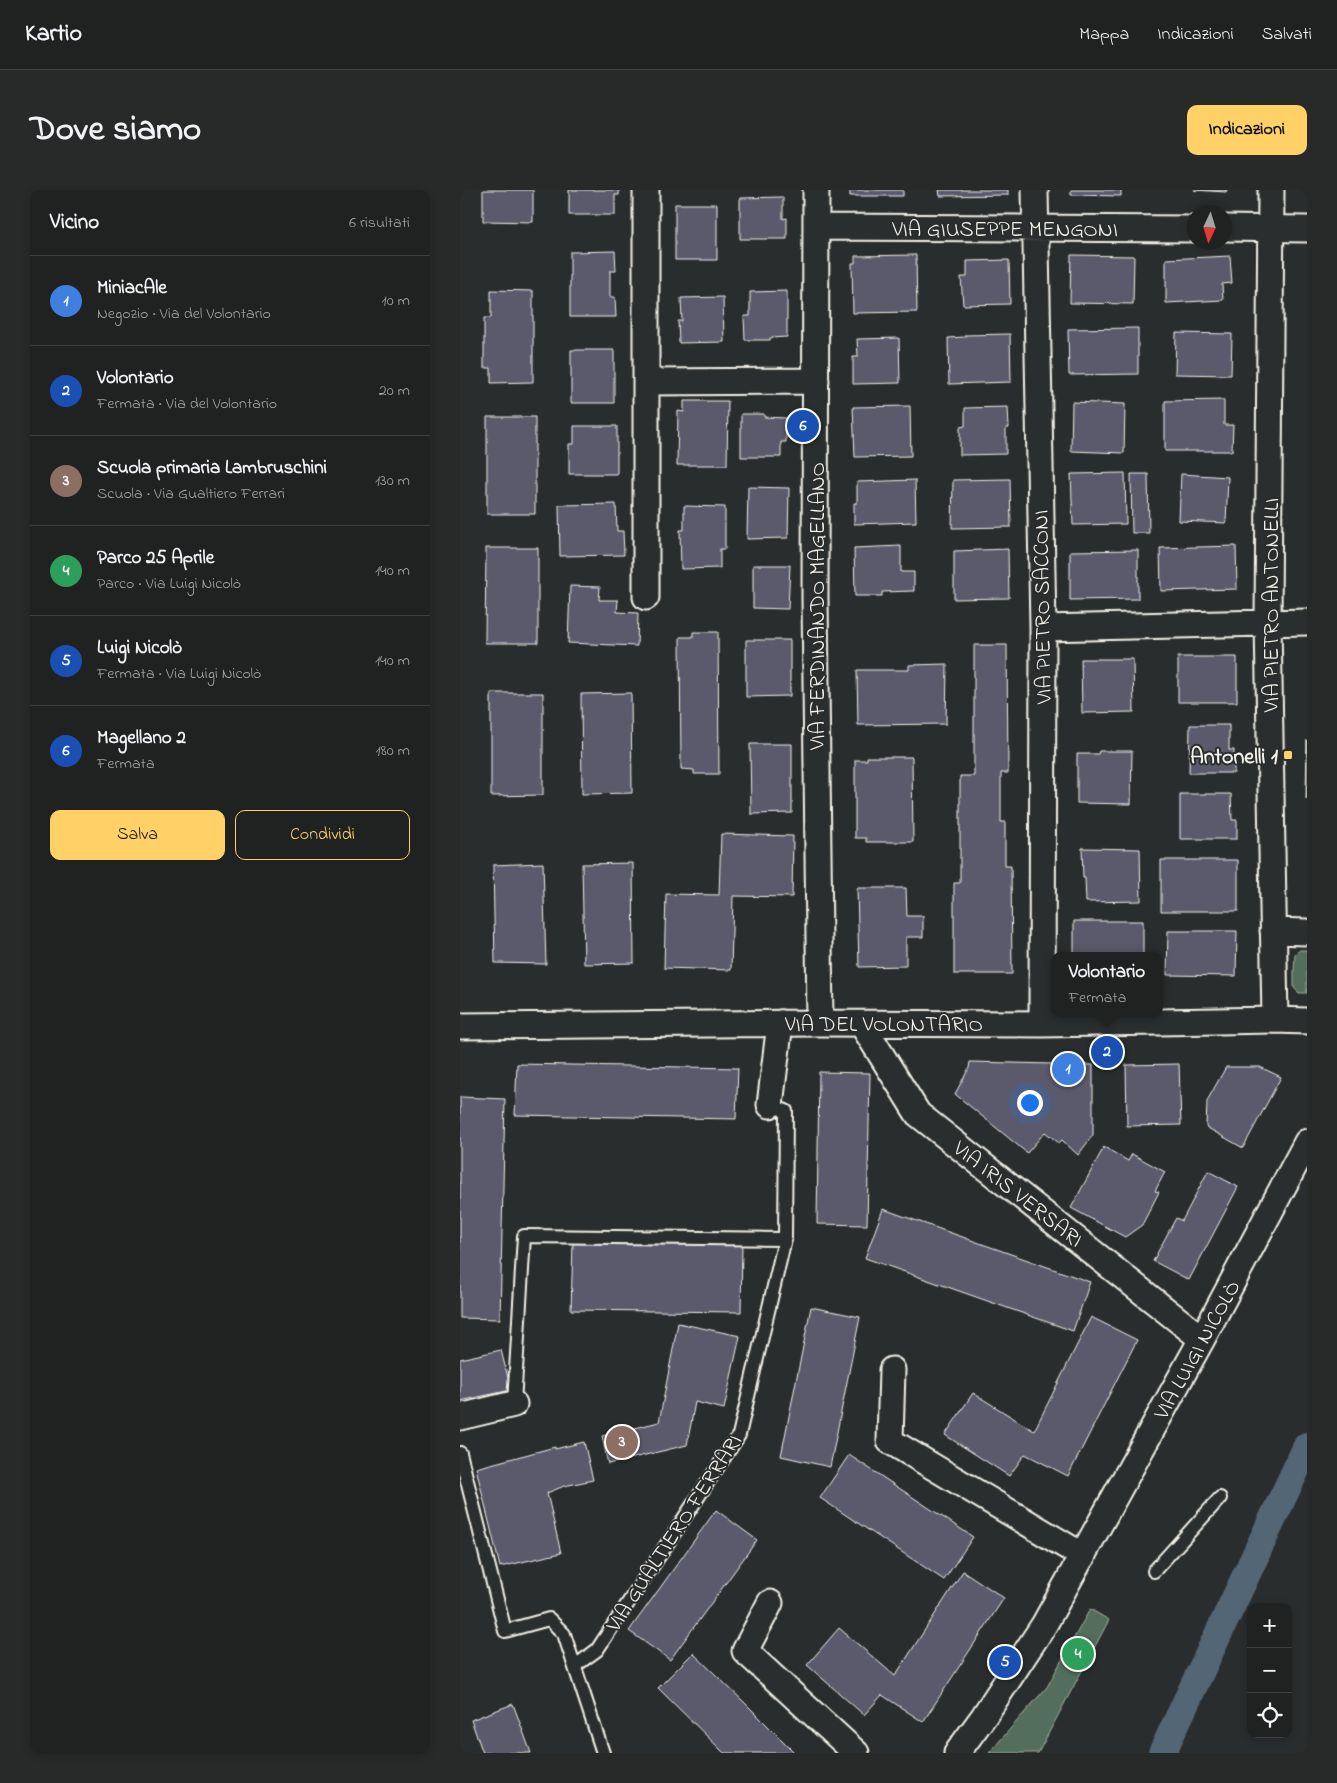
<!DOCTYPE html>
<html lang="it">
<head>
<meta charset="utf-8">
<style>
	body { margin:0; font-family:"Indie Flower",sans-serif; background:#282a2a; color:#f1f3f6 }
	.controls { position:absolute; right:15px; bottom:15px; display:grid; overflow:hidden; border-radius:10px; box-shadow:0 2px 8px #0003 }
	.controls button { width:45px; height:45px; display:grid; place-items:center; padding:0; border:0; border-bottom:1px solid #3d3f40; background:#202222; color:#f1f3f6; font:25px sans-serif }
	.compass { position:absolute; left:727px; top:15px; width:45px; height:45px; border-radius:50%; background:#202222; box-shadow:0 2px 8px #0003; rotate:184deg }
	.you { position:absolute; left:569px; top:912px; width:18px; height:18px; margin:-12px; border:4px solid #fff; border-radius:50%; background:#1a73e8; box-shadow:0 0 0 8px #1a73e833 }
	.badge { display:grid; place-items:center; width:32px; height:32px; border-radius:50%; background:#ffd166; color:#fff; font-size:16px; font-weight:700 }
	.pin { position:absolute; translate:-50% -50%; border:2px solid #fff; box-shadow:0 1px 5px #0006 }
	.popup { position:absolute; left:591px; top:762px; width:112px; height:65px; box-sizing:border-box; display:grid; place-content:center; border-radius:10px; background:#202222; filter:drop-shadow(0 1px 4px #0005); font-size:16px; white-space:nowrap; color:#a2a4a5 }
	.popup b { font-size:19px; color:#f1f3f6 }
	.popup::after { content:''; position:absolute; left:50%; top:100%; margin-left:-10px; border:10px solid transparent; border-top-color:#202222 }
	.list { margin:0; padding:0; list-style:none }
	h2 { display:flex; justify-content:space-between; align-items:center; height:65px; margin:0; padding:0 20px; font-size:21px }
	h2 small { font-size:16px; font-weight:400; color:#a2a4a5 }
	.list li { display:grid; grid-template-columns:32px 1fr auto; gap:15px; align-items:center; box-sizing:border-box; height:90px; padding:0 20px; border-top:1px solid #3d3f40 }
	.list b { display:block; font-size:19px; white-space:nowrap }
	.list p { margin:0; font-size:16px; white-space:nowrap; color:#a2a4a5 }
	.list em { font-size:16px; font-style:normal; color:#a2a4a5 }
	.actions { display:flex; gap:10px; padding:15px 20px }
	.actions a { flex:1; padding:11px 0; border:1px solid #ffd166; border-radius:10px; text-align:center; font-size:18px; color:#ffd166 }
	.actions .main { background:#ffd166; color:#111 }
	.icon { flex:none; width:28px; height:28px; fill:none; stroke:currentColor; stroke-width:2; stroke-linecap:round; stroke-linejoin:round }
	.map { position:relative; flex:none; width:847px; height:1563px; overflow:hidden; border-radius:10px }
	header { display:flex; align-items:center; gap:30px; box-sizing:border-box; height:70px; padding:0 25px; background:#202222; border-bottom:1px solid #3d3f40 }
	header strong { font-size:24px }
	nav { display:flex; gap:28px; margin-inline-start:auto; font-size:18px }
	.intro { display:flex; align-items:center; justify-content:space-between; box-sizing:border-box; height:120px; padding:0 30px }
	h1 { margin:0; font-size:35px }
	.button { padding:12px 22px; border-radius:10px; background:#ffd166; color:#111; font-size:18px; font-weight:700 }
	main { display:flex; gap:30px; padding:0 30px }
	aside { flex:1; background:#202222; border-radius:10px; box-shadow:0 2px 8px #0003 }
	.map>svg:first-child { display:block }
	.green { fill:#536e5d; stroke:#a4b0a2 }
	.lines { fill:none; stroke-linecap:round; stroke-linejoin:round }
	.canal { stroke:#536676; stroke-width:28 }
	.building { fill:#5a5a6c; stroke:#f4f1e8 }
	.lane-casing { stroke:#f4f1e8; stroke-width:16 }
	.street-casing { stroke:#f4f1e8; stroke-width:29 }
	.lane { stroke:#2a2d2e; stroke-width:12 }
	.street { stroke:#2a2d2e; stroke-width:25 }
	.poi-dot { fill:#ffd166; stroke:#2a2d2e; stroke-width:2 }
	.labels { text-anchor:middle; stroke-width:4; stroke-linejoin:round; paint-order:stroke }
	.street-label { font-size:22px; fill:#f4f1e8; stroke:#2a2d2e }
	.poi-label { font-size:22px; font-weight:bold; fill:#f4f1e8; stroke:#2a2d2e; text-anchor:end }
</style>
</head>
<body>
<header>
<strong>Kartio</strong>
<nav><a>Mappa</a><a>Indicazioni</a><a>Salvati</a></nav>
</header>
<div class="intro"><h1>Dove siamo</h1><a class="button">Indicazioni</a></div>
<main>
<aside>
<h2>Vicino<small>6 risultati</small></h2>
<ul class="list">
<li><span class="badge" style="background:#3f7fe0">1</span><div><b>MiniacAle</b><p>Negozio · Via del Volontario</p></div><em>10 m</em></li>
<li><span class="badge" style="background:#1a4fb4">2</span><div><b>Volontario</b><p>Fermata · Via del Volontario</p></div><em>20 m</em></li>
<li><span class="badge" style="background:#8d6e63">3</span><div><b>Scuola primaria Lambruschini</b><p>Scuola · Via Gualtiero Ferrari</p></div><em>130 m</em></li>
<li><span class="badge" style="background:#2e9e5b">4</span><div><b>Parco 25 Aprile</b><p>Parco · Via Luigi Nicolò</p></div><em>140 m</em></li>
<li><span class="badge" style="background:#1a4fb4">5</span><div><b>Luigi Nicolò</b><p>Fermata · Via Luigi Nicolò</p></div><em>140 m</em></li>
<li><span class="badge" style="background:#1a4fb4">6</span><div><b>Magellano 2</b><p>Fermata</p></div><em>180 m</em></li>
</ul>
<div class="actions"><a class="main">Salva</a><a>Condividi</a></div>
</aside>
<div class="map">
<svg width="847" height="1563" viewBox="0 0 847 1563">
	<rect width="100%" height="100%" fill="#2a2d2e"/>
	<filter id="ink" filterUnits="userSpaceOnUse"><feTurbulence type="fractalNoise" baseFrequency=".02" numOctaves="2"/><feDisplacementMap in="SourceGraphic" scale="10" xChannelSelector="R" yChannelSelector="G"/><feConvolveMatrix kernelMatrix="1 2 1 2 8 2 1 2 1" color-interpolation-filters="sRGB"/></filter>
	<g filter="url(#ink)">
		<!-- green -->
		<path class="green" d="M840,760H847V803H839L834,798V782L835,764Z
			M630,1419L649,1430L578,1563H529L587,1497Z"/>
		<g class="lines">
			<!-- canal -->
			<path class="canal" d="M702,1563L847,1256"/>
		</g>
		<!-- building -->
		<path class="building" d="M23,0H73V32L23,31Z
			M109,0H159V5H155V25H109Z
			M390,0H443V6H390Z
			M479,0H548V5L480,6Z
			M611,0H661V6L611,5Z
			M734,0H767L766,2Z
			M323,7V29L327,28V49H280V8Z
			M215,14H257V70H215Z
			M155,61L156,81H150V107H155L156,127H110V62Z
			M456,65L457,122L393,123L392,73H395V66Z
			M611,65L674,66L673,114L610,113Z
			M770,66L772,93L762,94L763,110L706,113V69Z
			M549,70L550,114L503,115L501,87H507V71Z
			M31,100L73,101V192L31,193V178H24V128H31Z
			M327,101V147L310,148V150H285L284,126H290V102Z
			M263,107L264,152L219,153L218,131H222L221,108Z
			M678,138V184L609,185L608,139Z
			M716,143L772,144L771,185L715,184Z
			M550,144L551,192L489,194L488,148L505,147V145Z
			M439,148L440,193L393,194V167H398L397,149Z
			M111,160H154V213H111Z
			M764,210V235H773L772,261H705V211Z
			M224,211H268L267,275H217L218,221L224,222Z
			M612,212L665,214L664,263L611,261Z
			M450,216L451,266L395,267L393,217Z
			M548,217L549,238H546V264L500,265V237L505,236V218Z
			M281,224H304V227L326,228V252H321V267H281Z
			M27,227H75V324H27Z
			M114,236H157V284H109V254H114Z
			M665,283L666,334L613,335L611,284Z
			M671,284H688L689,343H672Z
			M721,284L768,287L766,333L719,331Z
			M550,289L551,337L492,338L493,290Z
			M455,290L456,332L394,334V313H397V292Z
			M288,297L329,298L328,348L287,349Z
			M156,314L157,341H163L164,365L100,366L99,315Z
			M224,316L265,317V359H260V378L221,379L220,340H224Z
			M441,356V382H454V401L422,402V406H395L394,358Z
			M776,356L777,399L701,401L700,358Z
			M26,358H78V453H25Z
			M548,359L549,408L494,409V361Z
			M678,360V409L610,410V361Z
			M293,375H330L328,419L293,418Z
			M110,396L140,397L139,410H158L157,422L178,423L177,456L108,453Z
			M233,442H258L259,584H234V580L221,579L220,447H233Z
			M286,450H330V506L286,507Z
			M514,455H547L548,583H541V632H545V676H551L552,784H494V693H500V586H514Z
			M718,467H777V512H718Z
			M621,469H673L674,522L622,523Z
			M487,474L486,534L398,535L397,480H449V475Z
			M31,503H83V605L31,606Z
			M171,503L172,603L122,604L121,504Z
			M730,535H769V560H774V583H729Z
			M847,550V609H846Z
			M290,554H332V623L291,624Z
			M639,561H672L671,614L617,613V564H638Z
			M407,567H452L453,652H406V648H395V570H407Z
			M720,604H771L772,630H777V649H720Z
			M261,644L333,646L332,707L273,706L271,780L204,778L206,704L259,705Z
			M622,658L680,659L681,711L626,712L625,688H623Z
			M701,670H778V721H701Z
			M83,673L86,774L35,773L33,675Z
			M173,673L174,773L124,774L122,674Z
			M397,698H446L447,726H463V747H446V776L399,777Z
			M614,731H683V766H614Z
			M708,741H777L776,786L707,785Z
			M510,872L633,875V945L618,965L602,950L599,953L585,942L567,963L495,904L509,878Z
			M57,874L278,878L276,929L55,925Z
			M719,874L721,935L667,936L666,875Z
			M766,877H800L821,887L783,958L746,937L747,911Z
			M359,882L410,883L407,1035L357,1034Z
			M0,907L45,909L40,1129L0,1128Z
			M644,957L668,971L672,964L705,982L695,1001L699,1002L682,1035L665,1047L611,1018Z
			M748,981L778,997L729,1090L693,1071L716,1028L722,1031Z
			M423,1019L630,1092L613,1141L405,1068Z
			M113,1053L282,1055L281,1122L111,1120Z
			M351,1117L400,1127L370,1277L321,1266Z
			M631,1127L677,1150L608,1286L565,1264L549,1286L485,1245L513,1203L574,1241Z
			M218,1133L280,1146L264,1219L235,1212L227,1255L148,1274L142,1246L199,1232Z
			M41,1160L51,1200L0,1211V1169Z
			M124,1252L133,1290L104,1296L87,1303L101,1363L40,1377L16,1278L95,1257V1259Z
			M389,1265L513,1347L484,1390L360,1308Z
			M256,1320L297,1350L210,1470L169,1441Z
			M503,1381L544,1408L463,1532L422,1505L404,1525L347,1475L379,1438L435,1486Z
			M233,1463L284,1512L335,1563H264L198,1498Z
			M53,1514L71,1563H23L11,1530Z"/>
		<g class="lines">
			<defs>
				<path id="lane" d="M54,1214L64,1046L325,1049
					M0,1263L45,1441L89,1429L104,1444L143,1563
					M694,1381L760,1308
					M115,1476L137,1460L279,1245L325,1049L326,921L310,915"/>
				<path id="street" d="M356,0L355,408L360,833
					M575,0L583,438L582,834
					M811,0L808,432L815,830
					M356,37L734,39
					M764,38L847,39
					M187,192L356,191
					M186,407V0
					M583,438L847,432
					M813,741L847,742
					M402,834L458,924L742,1149
					M0,836L360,833L582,834L815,830L847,831
					M310,915L320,833
					M432,1180L430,1251L623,1366
					M0,1227L54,1214
					M310,1413L285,1461L396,1563
					M497,1563L524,1526L584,1435L742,1149L847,952"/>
			</defs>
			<!-- lane casing -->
			<use href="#lane" class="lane-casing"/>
			<!-- street casing -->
			<use href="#street" class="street-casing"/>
			<!-- lane -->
			<use href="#lane" class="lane"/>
			<!-- street -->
			<use href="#street" class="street"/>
		</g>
	</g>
	<!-- markers -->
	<rect class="poi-dot" x="823" y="560" width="10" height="10" rx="2.5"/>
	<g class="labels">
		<!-- street labels -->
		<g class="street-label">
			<text x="545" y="46">VIA GIUSEPPE MENGONI</text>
			<text transform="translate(810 415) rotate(-90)" y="8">VIA PIETRO ANTONELLI</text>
			<text transform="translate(356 416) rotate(-90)" y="8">VIA FERDINANDO MAGELLANO</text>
			<text transform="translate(581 417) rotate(-91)" y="8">VIA PIETRO SACCONI</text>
			<text x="424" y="841">VIA DEL VOLONTARIO</text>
			<text transform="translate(559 1003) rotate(38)" y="8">VIA IRIS VERSARI</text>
			<text transform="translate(736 1159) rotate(-61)" y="8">VIA LUIGI NICOLÒ</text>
			<text transform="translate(213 1342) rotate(-57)" y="8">VIA GUALTIERO FERRARI</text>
		</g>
		<!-- poi labels -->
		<g class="poi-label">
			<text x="818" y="573">Antonelli 1</text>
		</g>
	</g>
</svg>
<div class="controls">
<button>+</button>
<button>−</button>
<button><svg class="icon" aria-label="locate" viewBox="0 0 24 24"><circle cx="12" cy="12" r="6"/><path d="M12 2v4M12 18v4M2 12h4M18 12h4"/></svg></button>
</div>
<svg class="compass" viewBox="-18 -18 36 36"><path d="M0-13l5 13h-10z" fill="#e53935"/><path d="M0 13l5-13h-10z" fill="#a2a4a5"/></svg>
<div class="you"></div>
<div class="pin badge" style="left:608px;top:879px;background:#3f7fe0">1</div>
<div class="pin badge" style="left:647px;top:862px;background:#1a4fb4">2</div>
<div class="popup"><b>Volontario</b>Fermata</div>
<div class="pin badge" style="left:162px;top:1252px;background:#8d6e63">3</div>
<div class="pin badge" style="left:618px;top:1464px;background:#2e9e5b">4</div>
<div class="pin badge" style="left:545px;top:1472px;background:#1a4fb4">5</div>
<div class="pin badge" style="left:343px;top:236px;background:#1a4fb4">6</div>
</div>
</main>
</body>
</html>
